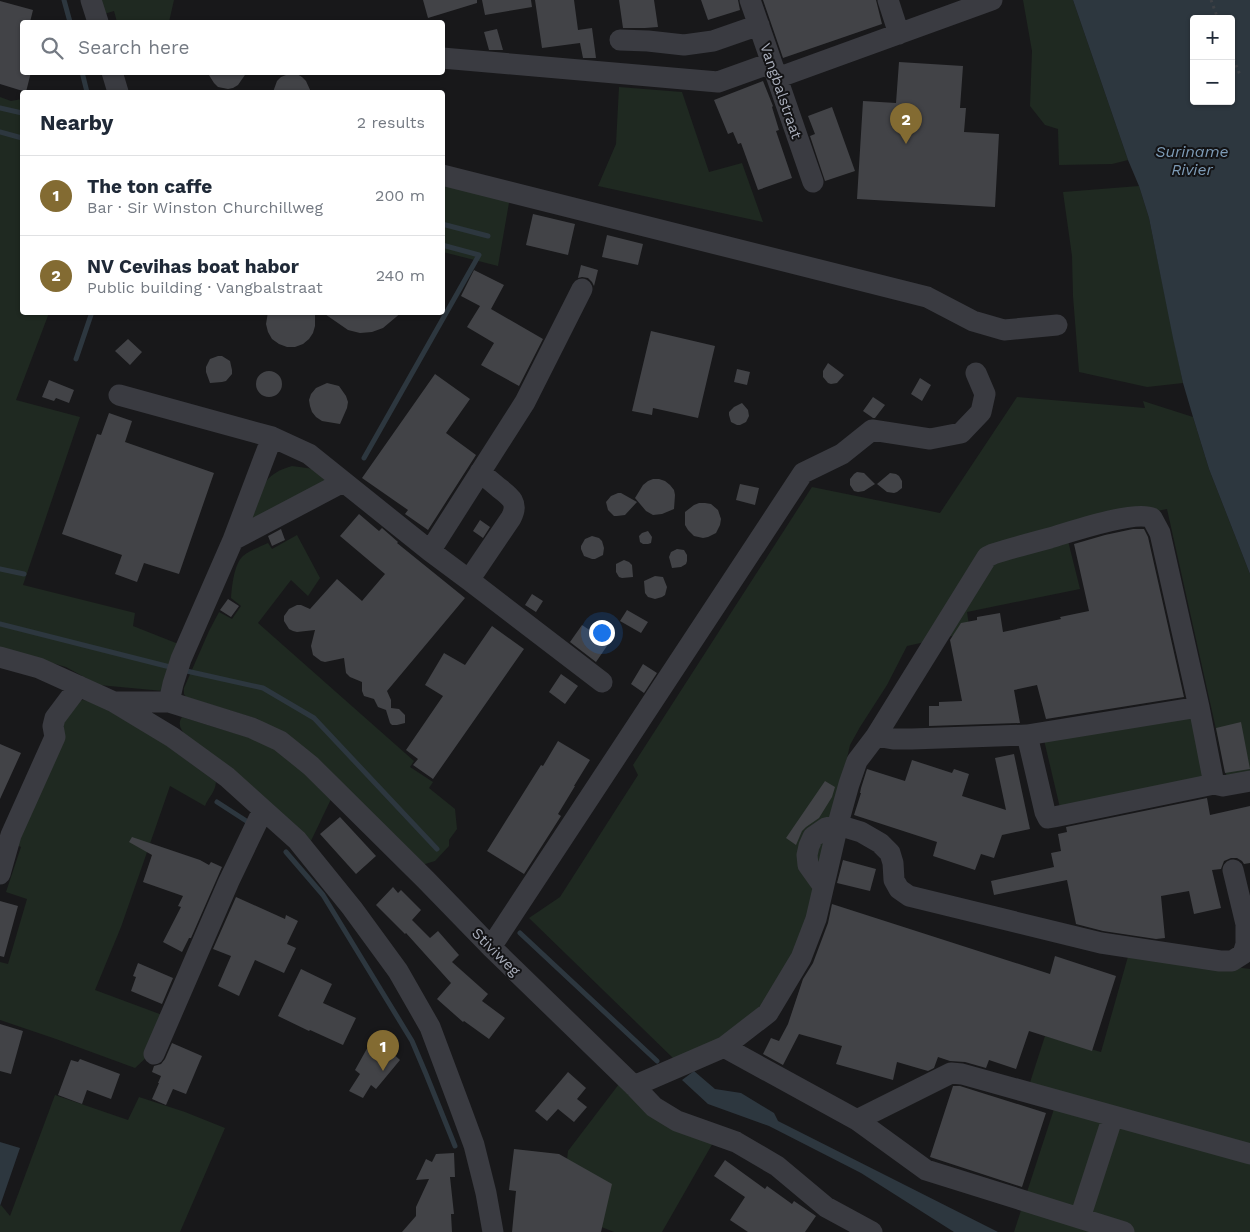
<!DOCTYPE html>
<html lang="en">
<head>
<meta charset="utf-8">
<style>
	body { margin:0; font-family:"Work Sans",sans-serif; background:#f2f2f3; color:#1f2937 }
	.controls { position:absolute; right:15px; top:15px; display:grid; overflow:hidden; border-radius:5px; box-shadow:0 1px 4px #0004 }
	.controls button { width:45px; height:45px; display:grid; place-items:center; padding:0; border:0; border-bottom:1px solid #e0e1e3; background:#fff; color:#1f2937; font:25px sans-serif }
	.you { position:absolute; left:601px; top:632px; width:18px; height:18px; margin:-12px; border:4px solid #fff; border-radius:50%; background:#1a73e8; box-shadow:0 0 0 8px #1a73e833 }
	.badge { display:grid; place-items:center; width:32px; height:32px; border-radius:50%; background:#836b32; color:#fff; font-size:16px; font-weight:700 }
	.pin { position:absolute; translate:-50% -41px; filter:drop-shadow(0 1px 2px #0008) }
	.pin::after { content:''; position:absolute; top:26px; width:18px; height:15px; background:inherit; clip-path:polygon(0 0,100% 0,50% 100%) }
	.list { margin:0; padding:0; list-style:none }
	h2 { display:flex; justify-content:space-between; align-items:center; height:65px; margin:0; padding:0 20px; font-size:21px }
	h2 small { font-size:16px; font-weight:400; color:#747a83 }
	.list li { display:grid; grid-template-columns:32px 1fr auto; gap:15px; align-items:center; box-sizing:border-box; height:80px; padding:0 20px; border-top:1px solid #e0e1e3 }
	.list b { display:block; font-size:19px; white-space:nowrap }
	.list p { margin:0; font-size:16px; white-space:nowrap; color:#747a83 }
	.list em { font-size:16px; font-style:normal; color:#747a83 }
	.icon { flex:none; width:28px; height:28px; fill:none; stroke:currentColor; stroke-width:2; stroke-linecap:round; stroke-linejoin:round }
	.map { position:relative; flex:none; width:1250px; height:1232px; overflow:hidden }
	.search { position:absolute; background:#fff; box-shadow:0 1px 4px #0004; left:20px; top:20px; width:425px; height:55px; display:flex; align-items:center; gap:12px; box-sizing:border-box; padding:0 18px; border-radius:5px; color:#747a83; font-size:19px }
	.panel { position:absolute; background:#fff; box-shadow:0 1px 4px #0004; left:20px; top:90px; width:425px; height:225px; border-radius:5px }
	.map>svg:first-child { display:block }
	.green { fill:#1f2921 }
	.water { fill:#2d373f; fill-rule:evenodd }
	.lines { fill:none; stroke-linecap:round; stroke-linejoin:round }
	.stream { stroke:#2d373f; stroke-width:5 }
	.building { fill:#424347 }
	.path { stroke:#3e4146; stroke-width:3; stroke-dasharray:2.5 4; stroke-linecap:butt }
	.minor { stroke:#3a3b41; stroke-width:21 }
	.labels { text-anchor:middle; stroke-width:4; stroke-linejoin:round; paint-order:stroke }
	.street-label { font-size:15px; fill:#a9aebb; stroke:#131315 }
	.water-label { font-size:16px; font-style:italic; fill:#7e9cb7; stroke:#131315 }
</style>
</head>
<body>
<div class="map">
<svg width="1250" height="1232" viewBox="0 0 1250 1232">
	<rect width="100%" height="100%" fill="#18181a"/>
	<!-- green -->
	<path class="green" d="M100,0H174L169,22H117L114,11L104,14Z
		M1023,0H1073L1128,160L1112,164L1059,165L1058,129L1045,125L1030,106L1032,51Z
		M619,87L682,92L709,172L742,163L763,222L598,186L616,144Z
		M0,97L11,101L22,99V312L49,313L16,400L80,417L23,585L135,613L133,626L181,645L163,691L99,685L84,677L66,667L0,648Z
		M443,181L510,197L498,266L443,252Z
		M1139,186L1149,218L1183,383L1147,387L1079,372L1073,296L1072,256L1063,192Z
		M1017,397L1145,408L1143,401L1193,417L1209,469L1250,574V790L1230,792L1167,509L1065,529L1080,589L967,612L970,632L907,646L887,685L860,727L850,745L810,921L775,993L728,1035L675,1060L529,918L560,897L638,775L633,765L812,487L940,513Z
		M292,466L314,469L329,480L254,520L251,515C261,489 263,474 292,466Z
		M297,535L320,578L308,596L291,580L258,623L414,761L410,767L433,782L429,788L455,809L457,829L449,840V846L435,861L422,865L258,719L186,697L184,694V688L209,631L219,612L232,619L241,606L231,598C232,586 234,564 243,556C250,550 260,547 268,543L272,549Z
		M83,700L90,701L106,709L162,742L216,782C215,793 209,796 205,806L170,786L121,927L95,990L165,1016L149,1055L135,1068L56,1039L0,1020V962L8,964L27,899L6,892L21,847L13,843L61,719L77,701Z
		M1193,714L1206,784L1061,812L1044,740Z
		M182,717L270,744L332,797L310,843L186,736C181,730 177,724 182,717Z
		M1129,953L1250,969V1232H1014L1054,1109L1025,1098L1045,1036L1101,1052Z
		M619,1084L714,1141L662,1232H614L561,1211L568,1151Z
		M55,1095L128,1120L139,1097L185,1112L225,1128L180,1232H0V1206L1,1205L10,1216Z"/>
	<!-- water -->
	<path class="water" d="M1073,0H1250V574L1209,469L1193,417L1183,383L1173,338L1149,218L1139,186L1128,160ZM1194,19H1231V101H1194Z
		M694,1071L715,1089L741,1093L774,1113L778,1121L998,1232H954L861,1173L769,1126L708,1104L682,1080Z
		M0,1142L20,1148L0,1206Z"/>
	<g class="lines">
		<!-- stream -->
		<path class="stream" d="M64,0L70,22
			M82,72L87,92
			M0,108L22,113
			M0,132L22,138
			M442,224L488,236
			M76,359L92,312
			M364,458L479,255L442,245
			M0,569L24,574
			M0,624L174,668
			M182,670L263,688L314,718L437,849
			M217,802L251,824
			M286,852L323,895L412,1041L426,1074L455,1146
			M520,933L657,1061"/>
	</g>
	<!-- building -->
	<path class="building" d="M423,0H477V3L428,18Z
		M482,0H531L532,7L485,15Z
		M535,0H574L578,30L592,28L596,58H583L580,43L542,48Z
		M619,0H654L658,27L645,28H623Z
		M701,0H738L740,10L708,20Z
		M763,0H876L882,24L783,58Z
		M0,1L33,10L30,22H22V72H31L26,92L0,84Z
		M497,29L503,50H489L484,32Z
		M899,62L963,66L960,108H966L964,132L999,134L995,207L857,199L863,101L896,103Z
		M207,72H247L238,85L233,88L228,89L218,87L214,83Z
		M291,73L297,74L302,77L306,81L311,92H273L277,81L281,77Z
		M763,81L773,106L772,107L779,130L776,131L792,178L758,190L741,143L738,144L733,132L728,134L714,100Z
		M832,107L855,171L825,181L810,136L815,134L808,116Z
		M533,214L575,224L568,255L526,245Z
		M607,235L643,244L638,265L602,257Z
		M581,265L598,270L594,286L592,282L588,278L582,277L578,278Z
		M474,270L504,285L491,309L543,339L519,386L481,365L494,343L467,327L480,306L461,296Z
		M268,312H315V326L313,333L309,339L303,344L295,347H287L279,344L272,339L268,332L266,324Z
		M322,312H402L383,328L372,332L360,333L348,330Z
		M651,331L715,346L698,418L653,408L652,415L632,411Z
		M128,339L142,352L130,365L115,351Z
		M218,356H222L230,361L232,370V374L226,381L222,382L210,383L206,372V367L210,359Z
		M828,363L844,375L837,383L831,384L828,383L823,377V371Z
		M737,369L750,372L747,385L734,382Z
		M256 384a13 13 0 1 1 26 0a13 13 0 1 1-26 0Z
		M435,374L470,399L446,433L476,455L428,530L405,514L408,510L362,478Z
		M920,378L931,385L922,401L911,394Z
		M49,380L74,390L69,403L56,398L54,401L42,397Z
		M327,383L339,386L346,396L348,402L347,408L340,424L322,421L316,417L312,412L310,406L309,400L311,394L316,388Z
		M873,397L885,405L875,418H873L863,411Z
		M742,403L748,410L749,416L746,422L740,425H737L731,422L729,415V412L734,407Z
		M109,413L132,421L125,442L214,473L179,574L144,563L137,582L115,574L122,555L62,534L97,434L101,435Z
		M857,472L864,473L875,484L864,491L858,492L854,491L850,485V479L854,474Z
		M890,473L896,474L899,476L902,481V488L897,492L894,493L887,492L877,484Z
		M653,479H659L665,481L670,485L674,490L675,495L674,509L662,514L653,515L646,511L635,498L643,485L648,481Z
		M740,484L759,488L755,505L736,500Z
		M618,493H621L637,502L625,515L617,516H614L608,510L606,502L611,496Z
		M699,503H705L711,504L718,510L721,519L720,525L716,533L708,537L703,538L694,536L688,530L685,525V512L694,505Z
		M359,514L379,531L382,528L398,542L397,543L465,598L387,691L391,700V708L399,709L405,715V723L397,725H392L390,723L386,710L378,707L374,699L364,696L362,691V682L350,677L346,673L344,658L325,662L321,661L313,655L311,646L315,630L297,632L293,631L289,629L284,621V616L289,609L297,605H301L310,609L337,579L362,601L385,574L340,536Z
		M480,520L490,527L483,538L473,531Z
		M281,529L285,540L272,546L268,536Z
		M1133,529H1144L1148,537L1184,697L1046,719L1037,685L1014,690L1020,723L929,726V706H939V702L962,701L950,640L961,623L977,620V617L1000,613L1003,632L1061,619L1060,617L1089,611L1074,544L1105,535Z
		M648,531L652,537L651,543L648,544H643L640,542L639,536L642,533Z
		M592,536L599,538L602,541L604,548L603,555L595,559H592L584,556L581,549V546L585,539Z
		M677,549L684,550L687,555V561L686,564L681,567L672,568L669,557L671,552Z
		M624,560L629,562L632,565L633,577L622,578L619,577L616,572V564Z
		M655,576L663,577L667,587L665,595L662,597L655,599L648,597L645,593L644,581Z
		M532,594L543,601L536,612L525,605Z
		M228,599L239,606L231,617L220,610Z
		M627,610L648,622L641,633L620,621Z
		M582,625L609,643L596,662L570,642Z
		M492,626L524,649L433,779L413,765L418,759L406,750L443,696L425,685L444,653L465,665Z
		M643,664L657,673L644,693L631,684Z
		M561,674L578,686L565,704L549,692Z
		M1241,722L1250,769L1225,773L1216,728Z
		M558,741L590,760L574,786H575L558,814L561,816L524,874L487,851L541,765L543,766Z
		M0,744L21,753L0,799Z
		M1014,754L1030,829L1002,835L994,858L981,854L975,870L933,856L937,842L854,815L861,793H860L861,788L867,769L905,781L912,760L952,773L954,769L969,774L962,796L1006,810L995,758Z
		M825,781L835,787L832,797L819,818L806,827L802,831L796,845L786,838Z
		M1207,798L1210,815L1250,806V863L1244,864L1242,861L1237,858H1231L1224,861L1221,869L1212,870L1221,908L1194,914L1189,891L1161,896L1165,938L1156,939L1103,931L1076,924L1067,880L994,895L991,881L1054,867L1051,853L1061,851L1058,834L1067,832L1066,827Z
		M340,817L376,856L356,874L320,834Z
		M132,837L200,860L209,865L211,862L222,867L191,938H189L182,952L163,942L181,907L178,906L183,896L143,882L152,855L129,842Z
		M843,860L876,869L870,891L837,883Z
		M393,887L398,893L401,890L421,910L412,920L430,938L438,931L459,955L452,962L488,994L482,1001L505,1018L489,1039L464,1021L463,1022L437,999L451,983L406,933L405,934L376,905Z
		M236,897L285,919L286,915L298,921L287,944L296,948L284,973L255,960L239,996L218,986L231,956L213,949Z
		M0,901L18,906L4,957L0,956Z
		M832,904L1050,974L1055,956L1116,976L1092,1051L1029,1031L1016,1069L989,1060L986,1068L965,1062L950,1061L938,1057L934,1068L928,1071L897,1062L893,1080L836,1064L842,1046L799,1034L783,1065L763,1054L771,1038L779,1041L788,1024L803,979L813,963L828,923Z
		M138,963L173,978L162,1004L131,991L136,977L133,976Z
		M301,969L332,984L323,1003L356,1018L343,1045L310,1030L309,1031L278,1016Z
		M0,1024L23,1031L11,1074L0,1071Z
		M374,1036L400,1060L376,1089L371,1085L363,1098L349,1091L360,1074L355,1070Z
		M172,1043L202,1056L186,1094L173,1089L166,1105L152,1099L159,1083H158L161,1076L152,1072L154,1066L161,1064L165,1059Z
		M80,1059L120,1074L111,1099L87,1090L82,1104L58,1095L71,1060L78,1062Z
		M568,1072L586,1088L577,1099L587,1107L574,1122L558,1109L547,1121L535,1111Z
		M953,1086H960L979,1092L1046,1113L1022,1187L930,1157Z
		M514,1149L559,1154L612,1184L601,1232H512L516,1191L509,1190Z
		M454,1153L455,1177H450L454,1214H451L452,1232H402L416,1216V1207L429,1179L416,1180L426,1159L432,1162L436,1154Z
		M725,1160L765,1189L767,1186L792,1204L794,1201L816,1216L805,1232H748L730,1220L745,1197L714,1176Z"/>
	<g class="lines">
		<!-- path -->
		<path class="path" d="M1211,0L1218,19
			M1231,53L1240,75"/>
		<!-- minor -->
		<path class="minor" d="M91,0L98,22
			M750,0L813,182
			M888,0L899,34
			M620,40L648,41L684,45L713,41L759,25
			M442,58L718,82L771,63
			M112,72L118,92
			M777,78L992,0
			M442,175L927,297L973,321L1004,330L1057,325
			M119,395L272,437L309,454L430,551L469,580L602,682
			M233,540L343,482
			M430,551L525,402L582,289
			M469,580L511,518C519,503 511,497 499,488C493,483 486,477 480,472
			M0,657L39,668L114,702L172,737L227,777L297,840L352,908L398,971L430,1027L460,1107L474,1145L486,1193L493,1232
			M114,702H169L252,728L280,741L311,766L426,880L491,947L634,1086L654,1107L677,1121L736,1142L777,1166L826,1207L872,1232
			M169,702L173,684L181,659L233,540L272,437
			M1027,735L1199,707L1214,784
			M876,736L987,557L993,554C1012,548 1031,543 1050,538C1070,532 1135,510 1152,518L1160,533L1199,707
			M0,874L11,835L55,737L53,726L55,718L79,686
			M823,886L808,865L807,855L809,846L813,837L826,828L838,825L861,832L880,843L890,853L893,863L894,880L899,889L909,896L1101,943L1220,961H1232L1243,954L1246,944V924L1233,870
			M491,947L803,473L842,454L872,430L930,439L961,433L981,412L985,394L976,373
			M724,1047L857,1120L926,1170L1124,1232
			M154,1054L229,881L263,810
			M634,1086L724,1047L768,1013L801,958L816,919L839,820L849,784L857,761L876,736L893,739H912L1027,735L1045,812L1048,818L1054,817L1214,784L1223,786L1250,781
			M857,1120L951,1073L962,1074L1250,1154
			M1080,1218L1113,1116"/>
	</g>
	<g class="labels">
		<!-- street labels -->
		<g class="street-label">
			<text transform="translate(781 91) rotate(71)" y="5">Vangbalstraat</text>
			<text transform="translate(496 952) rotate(45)" y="5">Stiviweg</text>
		</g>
		<!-- water labels -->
		<g class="water-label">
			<text x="1192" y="157">Suriname<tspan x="1192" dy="18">Rivier</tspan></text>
		</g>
	</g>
</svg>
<div class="controls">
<button>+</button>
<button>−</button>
</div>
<div class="you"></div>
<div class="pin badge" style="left:383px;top:1071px">1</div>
<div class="pin badge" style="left:906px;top:144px">2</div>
<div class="search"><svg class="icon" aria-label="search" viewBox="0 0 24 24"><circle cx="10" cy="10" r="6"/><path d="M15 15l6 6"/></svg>Search here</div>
<section class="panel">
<h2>Nearby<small>2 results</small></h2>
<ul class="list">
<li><span class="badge">1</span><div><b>The ton caffe</b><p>Bar · Sir Winston Churchillweg</p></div><em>200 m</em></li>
<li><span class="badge">2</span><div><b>NV Cevihas boat habor</b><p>Public building · Vangbalstraat</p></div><em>240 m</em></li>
</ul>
</section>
</div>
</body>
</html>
